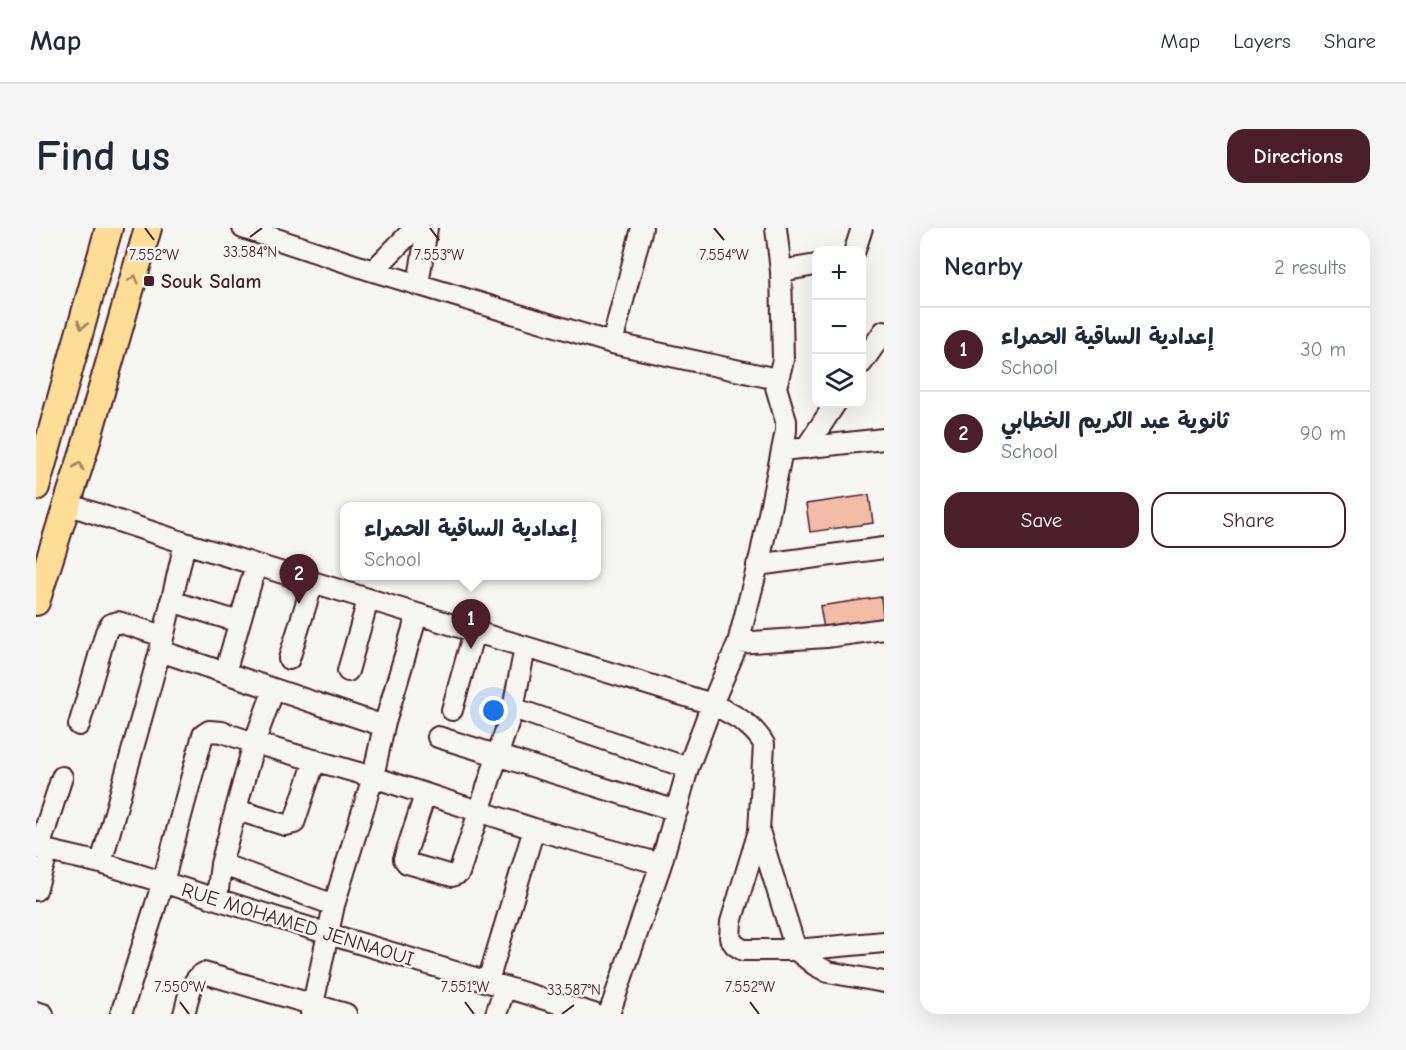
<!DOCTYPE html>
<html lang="en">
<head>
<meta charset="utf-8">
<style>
	body { margin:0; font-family:"Comic Neue","Playpen Sans Arabic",sans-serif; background:#f6f6f7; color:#1f2937 }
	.controls { position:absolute; right:18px; top:18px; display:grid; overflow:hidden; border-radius:12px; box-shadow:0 6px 24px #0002 }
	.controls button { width:54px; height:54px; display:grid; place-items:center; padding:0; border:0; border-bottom:2px solid #e0e1e3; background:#fff; color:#1f2937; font:30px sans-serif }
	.you { position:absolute; left:458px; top:483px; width:21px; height:21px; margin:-15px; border:4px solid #fff; border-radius:50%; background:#1a73e8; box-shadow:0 0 0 9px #1a73e833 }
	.badge { display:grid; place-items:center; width:39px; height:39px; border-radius:50%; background:#4a1f2b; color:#fff; font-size:20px; font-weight:700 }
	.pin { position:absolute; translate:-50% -50px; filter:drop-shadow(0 2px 3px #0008) }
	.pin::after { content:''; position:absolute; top:32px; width:21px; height:18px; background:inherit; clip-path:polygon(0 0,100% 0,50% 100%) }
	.popup { position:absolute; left:304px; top:274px; width:261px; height:78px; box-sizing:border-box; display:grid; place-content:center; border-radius:12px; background:#fff; filter:drop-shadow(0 2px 4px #0005); font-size:20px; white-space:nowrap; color:#747a83 }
	.popup b { font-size:22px; color:#1f2937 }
	.popup::after { content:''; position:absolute; left:50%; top:100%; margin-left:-12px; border:12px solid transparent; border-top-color:#fff }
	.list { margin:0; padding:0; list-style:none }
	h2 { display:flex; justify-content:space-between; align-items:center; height:78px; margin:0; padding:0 24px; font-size:26px }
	h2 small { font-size:20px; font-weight:400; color:#747a83 }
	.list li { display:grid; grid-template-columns:39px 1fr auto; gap:18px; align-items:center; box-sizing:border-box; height:84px; padding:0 24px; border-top:2px solid #e0e1e3 }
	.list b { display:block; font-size:22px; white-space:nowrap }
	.list p { margin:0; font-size:20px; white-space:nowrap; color:#747a83 }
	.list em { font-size:20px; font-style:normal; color:#747a83 }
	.actions { display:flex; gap:12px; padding:18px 24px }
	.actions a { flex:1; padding:14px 0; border:2px solid #4a1f2b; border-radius:18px; text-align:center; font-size:21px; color:#4a1f2b }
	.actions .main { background:#4a1f2b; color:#fff }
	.icon { flex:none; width:33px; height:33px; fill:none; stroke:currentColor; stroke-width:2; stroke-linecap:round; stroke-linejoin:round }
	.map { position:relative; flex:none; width:848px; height:786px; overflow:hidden; border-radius:18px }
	header { display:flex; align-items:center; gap:36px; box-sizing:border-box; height:84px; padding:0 30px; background:#fff; border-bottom:2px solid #e0e1e3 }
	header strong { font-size:28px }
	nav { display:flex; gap:33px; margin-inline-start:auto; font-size:21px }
	.intro { display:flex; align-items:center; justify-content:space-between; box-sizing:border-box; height:144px; padding:0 36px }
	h1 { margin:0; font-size:42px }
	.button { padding:15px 27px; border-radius:18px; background:#4a1f2b; color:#fff; font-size:21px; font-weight:700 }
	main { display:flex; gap:36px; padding:0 36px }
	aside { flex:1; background:#fff; border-radius:18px; box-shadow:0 6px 24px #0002 }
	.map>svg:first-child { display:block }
	.building { fill:#f3bca7; stroke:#4a1f2b; stroke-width:1.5 }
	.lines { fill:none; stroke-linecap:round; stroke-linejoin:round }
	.minor-casing { stroke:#4a1f2b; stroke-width:24 }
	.major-casing { stroke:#4a1f2b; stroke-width:30 }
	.minor { stroke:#f6f6f2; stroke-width:20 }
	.major { stroke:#fcde96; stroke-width:26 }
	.oneway { stroke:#a37e60 }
	.ticks { fill:none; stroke:#4a1f2b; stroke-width:2 }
	.poi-dot { fill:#4a1f2b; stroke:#f6f6f2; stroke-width:2 }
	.labels { text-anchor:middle; stroke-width:5; stroke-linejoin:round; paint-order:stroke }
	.poi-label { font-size:20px; font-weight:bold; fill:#4a1f2b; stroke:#f6f6f2; text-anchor:start }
	.street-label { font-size:20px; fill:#4a1f2b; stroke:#f6f6f2 }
	.ticks-label { font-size:15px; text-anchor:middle; fill:#4a1f2b; stroke:#f6f6f2; stroke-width:5; stroke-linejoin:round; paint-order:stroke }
</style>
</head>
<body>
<header>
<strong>Map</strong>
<nav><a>Map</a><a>Layers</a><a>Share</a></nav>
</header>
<div class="intro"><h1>Find us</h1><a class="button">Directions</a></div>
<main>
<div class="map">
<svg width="848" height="786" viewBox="0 0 848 786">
	<rect width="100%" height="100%" fill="#f6f6f2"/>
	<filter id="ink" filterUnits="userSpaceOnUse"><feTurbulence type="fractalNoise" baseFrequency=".0167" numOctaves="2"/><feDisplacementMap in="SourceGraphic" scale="12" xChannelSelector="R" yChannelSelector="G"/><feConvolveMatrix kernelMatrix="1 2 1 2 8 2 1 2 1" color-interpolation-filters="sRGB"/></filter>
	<g filter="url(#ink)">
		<!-- building -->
		<path class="building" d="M833,267L837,295L774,304L770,276Z
			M845,369L848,398L789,407L784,378Z"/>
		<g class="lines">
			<defs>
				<path id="minor" d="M207,0L337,43L576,115L741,151
					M819,22L826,0
					M337,43L379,0
					M745,43L780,37
					M382,57L391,0
					M576,115L606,0
					M826,135L848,103
					M770,220L799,176
					M746,222L848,211
					M31,276L149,315L676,476C697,487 716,495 728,516L723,603L760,722L779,737L792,744L848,754
					M721,337L848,320
					M135,373L203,394
					M702,415L790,409L848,401
					M489,420L477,480L652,540
					M124,423L348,498
					M253,431L277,354
					M312,443L332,372
					M189,445L220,337
					M416,482L438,404
					M43,497L70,404L75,396L82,394L127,408
					M402,509L641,583
					M389,567L368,631L371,635L416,648L423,645L477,480
					M201,582L249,597L258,595L279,532
					M723,603L695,694L694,710L699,717L707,722H760L848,714
					M0,620L65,635L293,706L558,786
					M3,620L26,549
					M65,635L124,423L149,315
					M185,636L218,515L238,461
					M0,662L12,623
					M181,670L185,636L298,677
					M452,753L498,601
					M0,784L7,786
					M85,786L127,654L167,507L173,503L186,504L218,515L337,549L498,601L625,636
					M148,786C152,772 154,752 168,745L310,786
					M275,786L298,677L337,549L348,498L381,387
					M460,786L469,759
					M573,786L625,636L652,540L676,476L702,415L725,325L750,203V193L740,159L747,132L745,43L740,0"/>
				<path id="major" d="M0,259L73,0
					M0,374L48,223L112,0"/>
			</defs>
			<!-- minor casing -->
			<use href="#minor" class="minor-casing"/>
			<!-- major casing -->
			<use href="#major" class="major-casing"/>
			<!-- minor -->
			<use href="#minor" class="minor"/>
			<!-- major -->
			<use href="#major" class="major"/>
		</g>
		<!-- one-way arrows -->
		<defs><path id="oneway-chevron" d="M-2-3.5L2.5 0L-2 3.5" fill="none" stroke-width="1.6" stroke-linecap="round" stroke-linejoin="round" transform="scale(1.5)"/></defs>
		<g class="oneway">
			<use href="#oneway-chevron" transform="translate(98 51) rotate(-74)"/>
			<use href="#oneway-chevron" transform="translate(46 97) rotate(106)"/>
			<use href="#oneway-chevron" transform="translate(43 238) rotate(-73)"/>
		</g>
	</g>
	<!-- ticks -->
	<path class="ticks" d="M109,0L118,12M394,0L403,12M678,0L688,12M214,9L226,0M144,774L153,786M429,774L438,786M714,774L723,786M526,786L538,777"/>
	<!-- markers -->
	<rect class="poi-dot" x="107" y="47" width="12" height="12" rx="3"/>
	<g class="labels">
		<!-- poi labels -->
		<g class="poi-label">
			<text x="125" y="60">Souk Salam</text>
		</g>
		<!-- street labels -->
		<g class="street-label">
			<text transform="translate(262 696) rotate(17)" y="7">RUE MOHAMED JENNAOUI</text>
		</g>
	</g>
	<g class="ticks-label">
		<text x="214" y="29">33.584°N</text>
		<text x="118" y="32">7.552°W</text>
		<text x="403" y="32">7.553°W</text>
		<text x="688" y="32">7.554°W</text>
		<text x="144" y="764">7.550°W</text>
		<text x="429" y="764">7.551°W</text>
		<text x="714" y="764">7.552°W</text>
		<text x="538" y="767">33.587°N</text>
	</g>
</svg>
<div class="controls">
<button>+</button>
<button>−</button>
<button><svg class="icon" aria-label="layers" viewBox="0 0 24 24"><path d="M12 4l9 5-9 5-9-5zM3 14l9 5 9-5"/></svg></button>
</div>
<div class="you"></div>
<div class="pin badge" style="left:435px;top:421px">1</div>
<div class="popup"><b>إعدادية الساقية الحمراء</b>School</div>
<div class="pin badge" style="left:263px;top:376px">2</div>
</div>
<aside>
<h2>Nearby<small>2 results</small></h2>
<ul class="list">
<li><span class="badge">1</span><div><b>إعدادية الساقية الحمراء</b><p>School</p></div><em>30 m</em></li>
<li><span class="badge">2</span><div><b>ثانوية عبد الكريم الخطابي</b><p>School</p></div><em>90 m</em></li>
</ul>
<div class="actions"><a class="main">Save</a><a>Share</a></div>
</aside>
</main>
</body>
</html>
